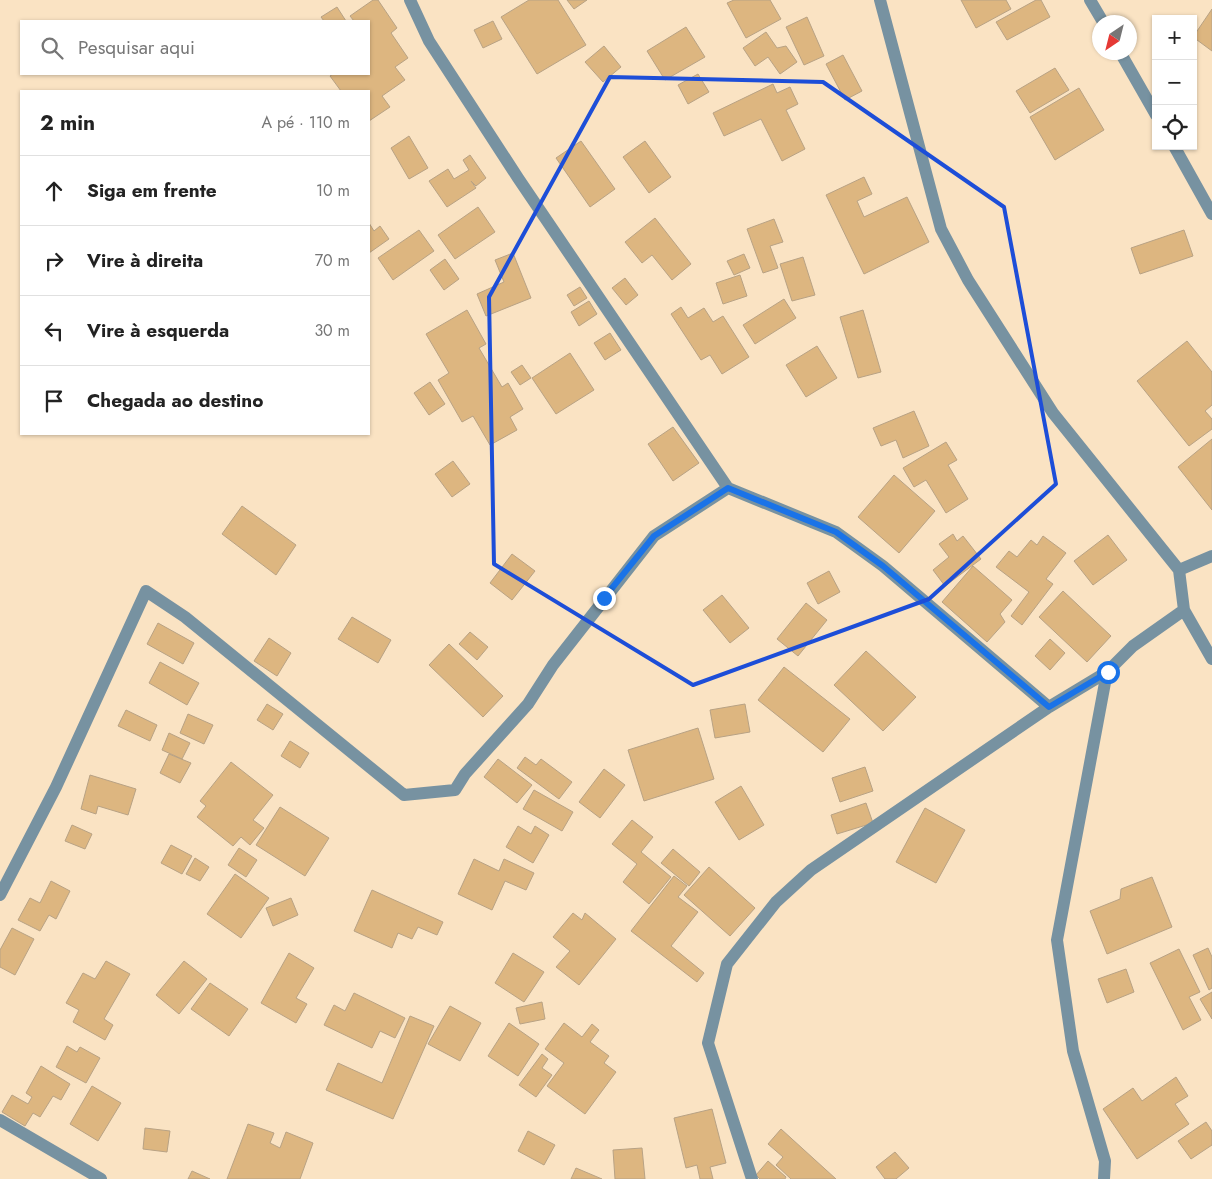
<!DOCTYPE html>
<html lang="pt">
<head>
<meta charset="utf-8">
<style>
	body { margin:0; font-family:Jost,sans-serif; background:#f2f2f2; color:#222 }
	.controls { position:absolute; right:15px; top:15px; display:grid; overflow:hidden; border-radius:0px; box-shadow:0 1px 4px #0004 }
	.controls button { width:45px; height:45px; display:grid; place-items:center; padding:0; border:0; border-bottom:1px solid #e0e0e0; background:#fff; color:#222; font:25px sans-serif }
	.compass { position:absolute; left:1092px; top:15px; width:45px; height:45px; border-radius:50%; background:#fff; box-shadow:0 1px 4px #0004; rotate:215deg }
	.stop { position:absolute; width:15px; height:15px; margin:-11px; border:4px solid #1a73e8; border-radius:50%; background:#fff }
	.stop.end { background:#1a73e8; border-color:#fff; box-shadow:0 1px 5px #0008 }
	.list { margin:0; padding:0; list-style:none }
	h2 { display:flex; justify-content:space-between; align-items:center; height:65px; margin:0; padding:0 20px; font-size:21px }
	h2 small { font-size:16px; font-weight:400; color:#767676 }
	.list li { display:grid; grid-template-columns:32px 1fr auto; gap:15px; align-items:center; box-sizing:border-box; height:70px; padding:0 20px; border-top:1px solid #e0e0e0 }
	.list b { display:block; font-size:19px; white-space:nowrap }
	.list em { font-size:16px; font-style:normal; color:#767676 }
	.icon { flex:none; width:28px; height:28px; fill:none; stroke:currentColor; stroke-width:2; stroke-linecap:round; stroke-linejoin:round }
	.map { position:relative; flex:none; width:1212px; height:1179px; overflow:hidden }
	.search { position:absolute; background:#fff; box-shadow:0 1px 4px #0004; left:20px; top:20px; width:350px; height:55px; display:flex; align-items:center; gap:12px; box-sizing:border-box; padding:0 18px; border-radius:0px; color:#767676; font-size:19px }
	.panel { position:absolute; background:#fff; box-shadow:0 1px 4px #0004; left:20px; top:90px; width:350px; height:345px; border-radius:0px }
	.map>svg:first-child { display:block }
	.building { fill:#ddb680; stroke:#b8a284 }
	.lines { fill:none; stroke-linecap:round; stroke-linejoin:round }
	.minor { stroke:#7792a1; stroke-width:12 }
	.tertiary { stroke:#7792a1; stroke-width:12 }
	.route { stroke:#1a73e8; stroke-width:6 }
	.marked { fill:none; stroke:#1d4ed8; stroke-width:4; stroke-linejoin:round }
</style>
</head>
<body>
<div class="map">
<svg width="1212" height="1179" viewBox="0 0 1212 1179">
	<rect width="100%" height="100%" fill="#fae3c3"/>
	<!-- building -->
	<path class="building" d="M373,0H378L397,28L391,33L408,58L395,67L405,80L382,96L390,107L369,121V91H341L330,76L333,74H369V21H354L350,16Z
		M529,0H558L586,45L537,74L501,17Z
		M567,0H587L574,9Z
		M734,0H770L781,19L746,38L727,3Z
		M961,0H1006L1011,9L976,28Z
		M1036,0H1041L1050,17L1007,40L996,22Z
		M337,7L346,21H324L321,17Z
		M1212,9V51L1193,37Z
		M807,17L824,56L804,65L786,27Z
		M493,21L502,39L483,48L474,30Z
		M686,27L705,57L665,80L647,51Z
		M766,32L777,48L786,46L797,62L780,74L768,57L755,66L743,48Z
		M604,46L621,67L603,82L585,62Z
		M843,55L862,91L845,100L826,64Z
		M1055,68L1069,90L1030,113L1016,91Z
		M698,74L709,92L688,104L678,85Z
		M773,84L777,93L790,87L798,104L786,110L805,149L782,161L761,119L724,136L713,113Z
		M1079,88L1104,130L1055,160L1030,117Z
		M409,136L428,168L409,179L391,148Z
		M581,141L615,189L590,207L556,158Z
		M645,141L671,177L649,193L623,157Z
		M470,155L486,178L476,186L471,181L476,188L447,207L429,181L448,169L454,179L469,170L463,160Z
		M864,177L872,194L857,201L864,217L907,197L929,242L864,274L826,195Z
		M478,207L495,232L455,259L438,235Z
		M655,218L691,264L672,280L652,255L642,263L625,242Z
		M774,219L783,242L770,246L778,268L763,273L747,229Z
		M369,223L374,231L380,226L389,239L369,253Z
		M419,230L434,251L393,280L378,258Z
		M1184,230L1193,256L1140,274L1131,248Z
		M513,253L531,298L486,316L477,294L504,282L495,260Z
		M744,254L750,268L734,275L727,261Z
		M803,257L815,295L792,301L780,264Z
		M445,259L459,279L444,290L430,270Z
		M740,275L747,296L723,304L716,283Z
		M625,278L638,295L626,305L612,288Z
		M580,287L587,298L574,306L567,295Z
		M784,299L796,318L755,344L743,325Z
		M589,301L597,314L579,326L571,312Z
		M681,307L688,318L704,308L713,322L723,316L749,357L722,374L710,355L701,360L671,314Z
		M467,310L486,344L479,348L502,387L508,383L523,409L510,417L517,430L490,445L473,416L462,422L438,380L449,373L426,334Z
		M863,310L881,372L858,378L840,317Z
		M610,333L621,350L605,360L594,343Z
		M1187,341L1212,372V405L1205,411L1212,419V429L1189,446L1137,381Z
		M817,346L837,378L806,397L786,365Z
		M570,353L594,390L556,414L532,378Z
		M522,365L531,378L520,385L511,372Z
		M430,382L445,404L429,415L414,393Z
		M914,411L929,446L903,458L896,440L881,446L873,428Z
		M673,427L699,463L673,481L648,444Z
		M1212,439V510L1178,467Z
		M946,442L957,460L948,465L968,499L946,513L926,480L914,487L903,468Z
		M453,461L470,484L452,497L435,474Z
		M894,475L935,511L899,553L858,517Z
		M242,506L296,545L276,575L222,534Z
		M953,534L957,541L963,536L981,559L945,586L933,570L949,557L939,544Z
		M1108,535L1127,560L1093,585L1074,561Z
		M1043,536L1066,553L1046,579L1053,584L1022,625L1011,616L1029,592L996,567L1009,551L1017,557L1031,540L1037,545Z
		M512,554L535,571L512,600L490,583Z
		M973,566L1012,600L1000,614L1005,622L987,642L942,602Z
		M829,571L840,592L818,604L807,583Z
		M1063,591L1111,636L1087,662L1039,617Z
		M722,595L749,628L730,643L703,610Z
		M806,603L827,620L798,656L777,639Z
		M352,617L391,640L378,663L338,639Z
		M158,623L194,643L183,664L147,644Z
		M470,632L488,647L477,660L459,644Z
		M269,638L291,653L277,676L254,661Z
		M1050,639L1065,653L1050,670L1035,656Z
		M449,644L503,696L483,717L429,665Z
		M866,651L916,697L883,731L834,685Z
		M160,662L199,683L187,705L149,683Z
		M784,667L850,719L823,752L758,700Z
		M267,704L283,714L273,730L257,720Z
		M745,704L750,732L715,738L710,710Z
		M126,710L157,725L150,741L118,726Z
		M188,714L213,725L204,744L180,733Z
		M698,728L714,779L644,801L628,750Z
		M169,733L190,743L182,759L162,750Z
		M290,741L309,753L300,768L281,756Z
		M169,754L191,763L180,783L160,773Z
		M525,757L536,765L541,759L572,782L559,799L517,768Z
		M498,759L532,785L517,803L484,777Z
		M231,762L273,795L253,820L264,828L250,845L241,837L233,846L197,817L206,806L200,801Z
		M865,767L873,791L840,802L832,778Z
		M604,769L625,785L600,818L579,802Z
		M90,775L136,789L128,815L98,806L96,814L81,809Z
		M741,786L764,825L739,840L715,802Z
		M534,790L573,812L562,831L523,809Z
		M866,803L873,823L837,834L831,815Z
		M280,807L329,838L305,876L256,845Z
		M925,808L965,830L936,883L896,862Z
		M632,820L653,837L641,852L671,877L649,904L623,882L637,864L612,844Z
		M72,825L92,834L85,849L65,841Z
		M518,826L531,834L535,826L549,835L533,863L506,847Z
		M171,845L192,856L182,874L161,863Z
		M239,848L257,860L246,877L228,865Z
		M673,849L700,872L689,886L661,863Z
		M195,858L209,867L200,881L186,874Z
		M474,859L499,871L504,859L534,873L526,890L505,881L492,910L458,894Z
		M709,867L755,908L730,936L684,895Z
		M235,874L269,898L241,938L207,914Z
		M674,876L687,886L678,897L698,912L671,946L704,973L697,982L631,931Z
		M1152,877L1172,927L1107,954L1090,911L1120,899L1121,889Z
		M51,881L70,891L56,919L49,915L40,931L18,920L30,898L40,903Z
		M372,890L443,922L437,935L418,927L412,939L398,933L392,948L354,931Z
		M291,898L298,915L273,926L266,908Z
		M573,913L582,920L585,913L616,939L579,985L556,967L570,951L553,937Z
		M12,928L34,939L15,975L0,967V950Z
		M1208,948L1212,957V988L1209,990L1193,955Z
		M1179,949L1200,992L1189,997L1201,1020L1183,1030L1150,963Z
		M289,953L314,968L296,998L307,1004L296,1023L261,1003Z
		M513,953L544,972L524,1002L495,983Z
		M106,961L130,974L104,1019L113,1025L105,1040L73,1022L79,1010L66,1003L83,973L95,979Z
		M184,961L207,979L179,1014L156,995Z
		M1126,969L1134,992L1107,1003L1098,979Z
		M210,983L248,1009L229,1036L191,1009Z
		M1212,992V1019L1200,999Z
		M354,993L405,1018L395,1038L380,1031L372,1048L324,1025L334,1005L345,1011Z
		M542,1002L545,1019L520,1024L516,1008Z
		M450,1006L481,1023L460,1061L428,1044Z
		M410,1016L434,1026L393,1119L326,1090L338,1063L382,1083Z
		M509,1023L539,1044L518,1076L488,1056Z
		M564,1023L582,1037L592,1024L599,1030L590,1042L609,1056L604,1063L616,1072L585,1114L547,1086L564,1063L545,1049Z
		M67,1046L77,1052L80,1047L100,1058L86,1083L56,1067Z
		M542,1054L548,1059L542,1068L552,1075L536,1097L519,1085Z
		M41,1066L70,1084L61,1100L53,1096L40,1117L33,1113L25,1126L2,1112L12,1095L28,1104L32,1097L26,1093Z
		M1176,1077L1188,1096L1175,1104L1189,1124L1137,1159L1103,1109L1133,1088L1142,1101Z
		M92,1086L121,1103L98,1141L70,1124Z
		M712,1109L726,1163L710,1167L713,1179H700L697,1165L686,1168L674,1118Z
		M1206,1122L1212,1131V1145L1191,1159L1178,1141Z
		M248,1124L274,1133L270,1143L280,1148L286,1132L313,1143L300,1179H227Z
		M145,1128L170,1131L167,1152L143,1149Z
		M781,1129L836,1179H791L776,1165L783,1157L768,1144Z
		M528,1131L555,1145L544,1165L518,1151Z
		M642,1148L645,1179H615L613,1150Z
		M895,1152L909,1168L896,1179H885L876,1167Z
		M768,1161L786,1177L785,1179H760L756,1175Z
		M576,1168L602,1179H571Z
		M192,1171L210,1179H188Z"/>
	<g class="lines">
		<!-- minor -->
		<path class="minor" d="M410,0L429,41L518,178L728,488L836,532L883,566L1049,707
			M880,0L941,229L968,280L1053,413L1179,570
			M1184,610L1212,659
			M0,895L56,787L146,591L185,617L404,795L455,790L465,774L528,704L553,665L654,536L728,488
			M0,1120L101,1179
			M752,1179L708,1043L727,964L776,902L811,870L1049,707L1107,672L1133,646L1184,610L1179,570L1212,556
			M1104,1179L1105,1161L1073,1051L1057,940L1107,672"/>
		<!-- tertiary -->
		<path class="tertiary" d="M1090,0L1103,22
			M1120,52L1156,115
			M1174,146L1212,214"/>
	</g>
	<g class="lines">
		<!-- route -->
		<path class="route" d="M604,598L654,536L728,488L836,532L883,566L1049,707L1108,672"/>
	</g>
	<!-- marked area -->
	<path class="marked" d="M610,77L823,82L1004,207L1056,484L929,599L693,685L494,564L489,297Z"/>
</svg>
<div class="controls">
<button>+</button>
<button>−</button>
<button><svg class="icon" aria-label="locate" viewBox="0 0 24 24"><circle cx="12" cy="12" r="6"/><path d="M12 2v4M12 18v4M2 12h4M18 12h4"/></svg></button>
</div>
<svg class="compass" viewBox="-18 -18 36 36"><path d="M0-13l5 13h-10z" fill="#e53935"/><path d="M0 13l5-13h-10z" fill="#767676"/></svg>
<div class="stop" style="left:1108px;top:672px"></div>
<div class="stop end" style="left:604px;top:598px"></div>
<div class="search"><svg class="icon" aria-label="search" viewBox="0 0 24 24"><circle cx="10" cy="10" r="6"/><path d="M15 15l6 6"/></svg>Pesquisar aqui</div>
<section class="panel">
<h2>2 min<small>A pé · 110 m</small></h2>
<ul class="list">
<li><svg class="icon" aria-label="ahead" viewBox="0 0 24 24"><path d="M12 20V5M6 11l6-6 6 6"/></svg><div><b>Siga em frente</b></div><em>10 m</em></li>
<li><svg class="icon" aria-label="right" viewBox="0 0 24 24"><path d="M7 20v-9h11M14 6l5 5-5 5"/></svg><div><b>Vire à direita</b></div><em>70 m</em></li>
<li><svg class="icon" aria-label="left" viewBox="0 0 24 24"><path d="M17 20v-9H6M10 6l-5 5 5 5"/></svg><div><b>Vire à esquerda</b></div><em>30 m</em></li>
<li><svg class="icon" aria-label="arrive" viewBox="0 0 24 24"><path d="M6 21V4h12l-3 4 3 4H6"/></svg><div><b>Chegada ao destino</b></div></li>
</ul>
</section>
</div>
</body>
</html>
